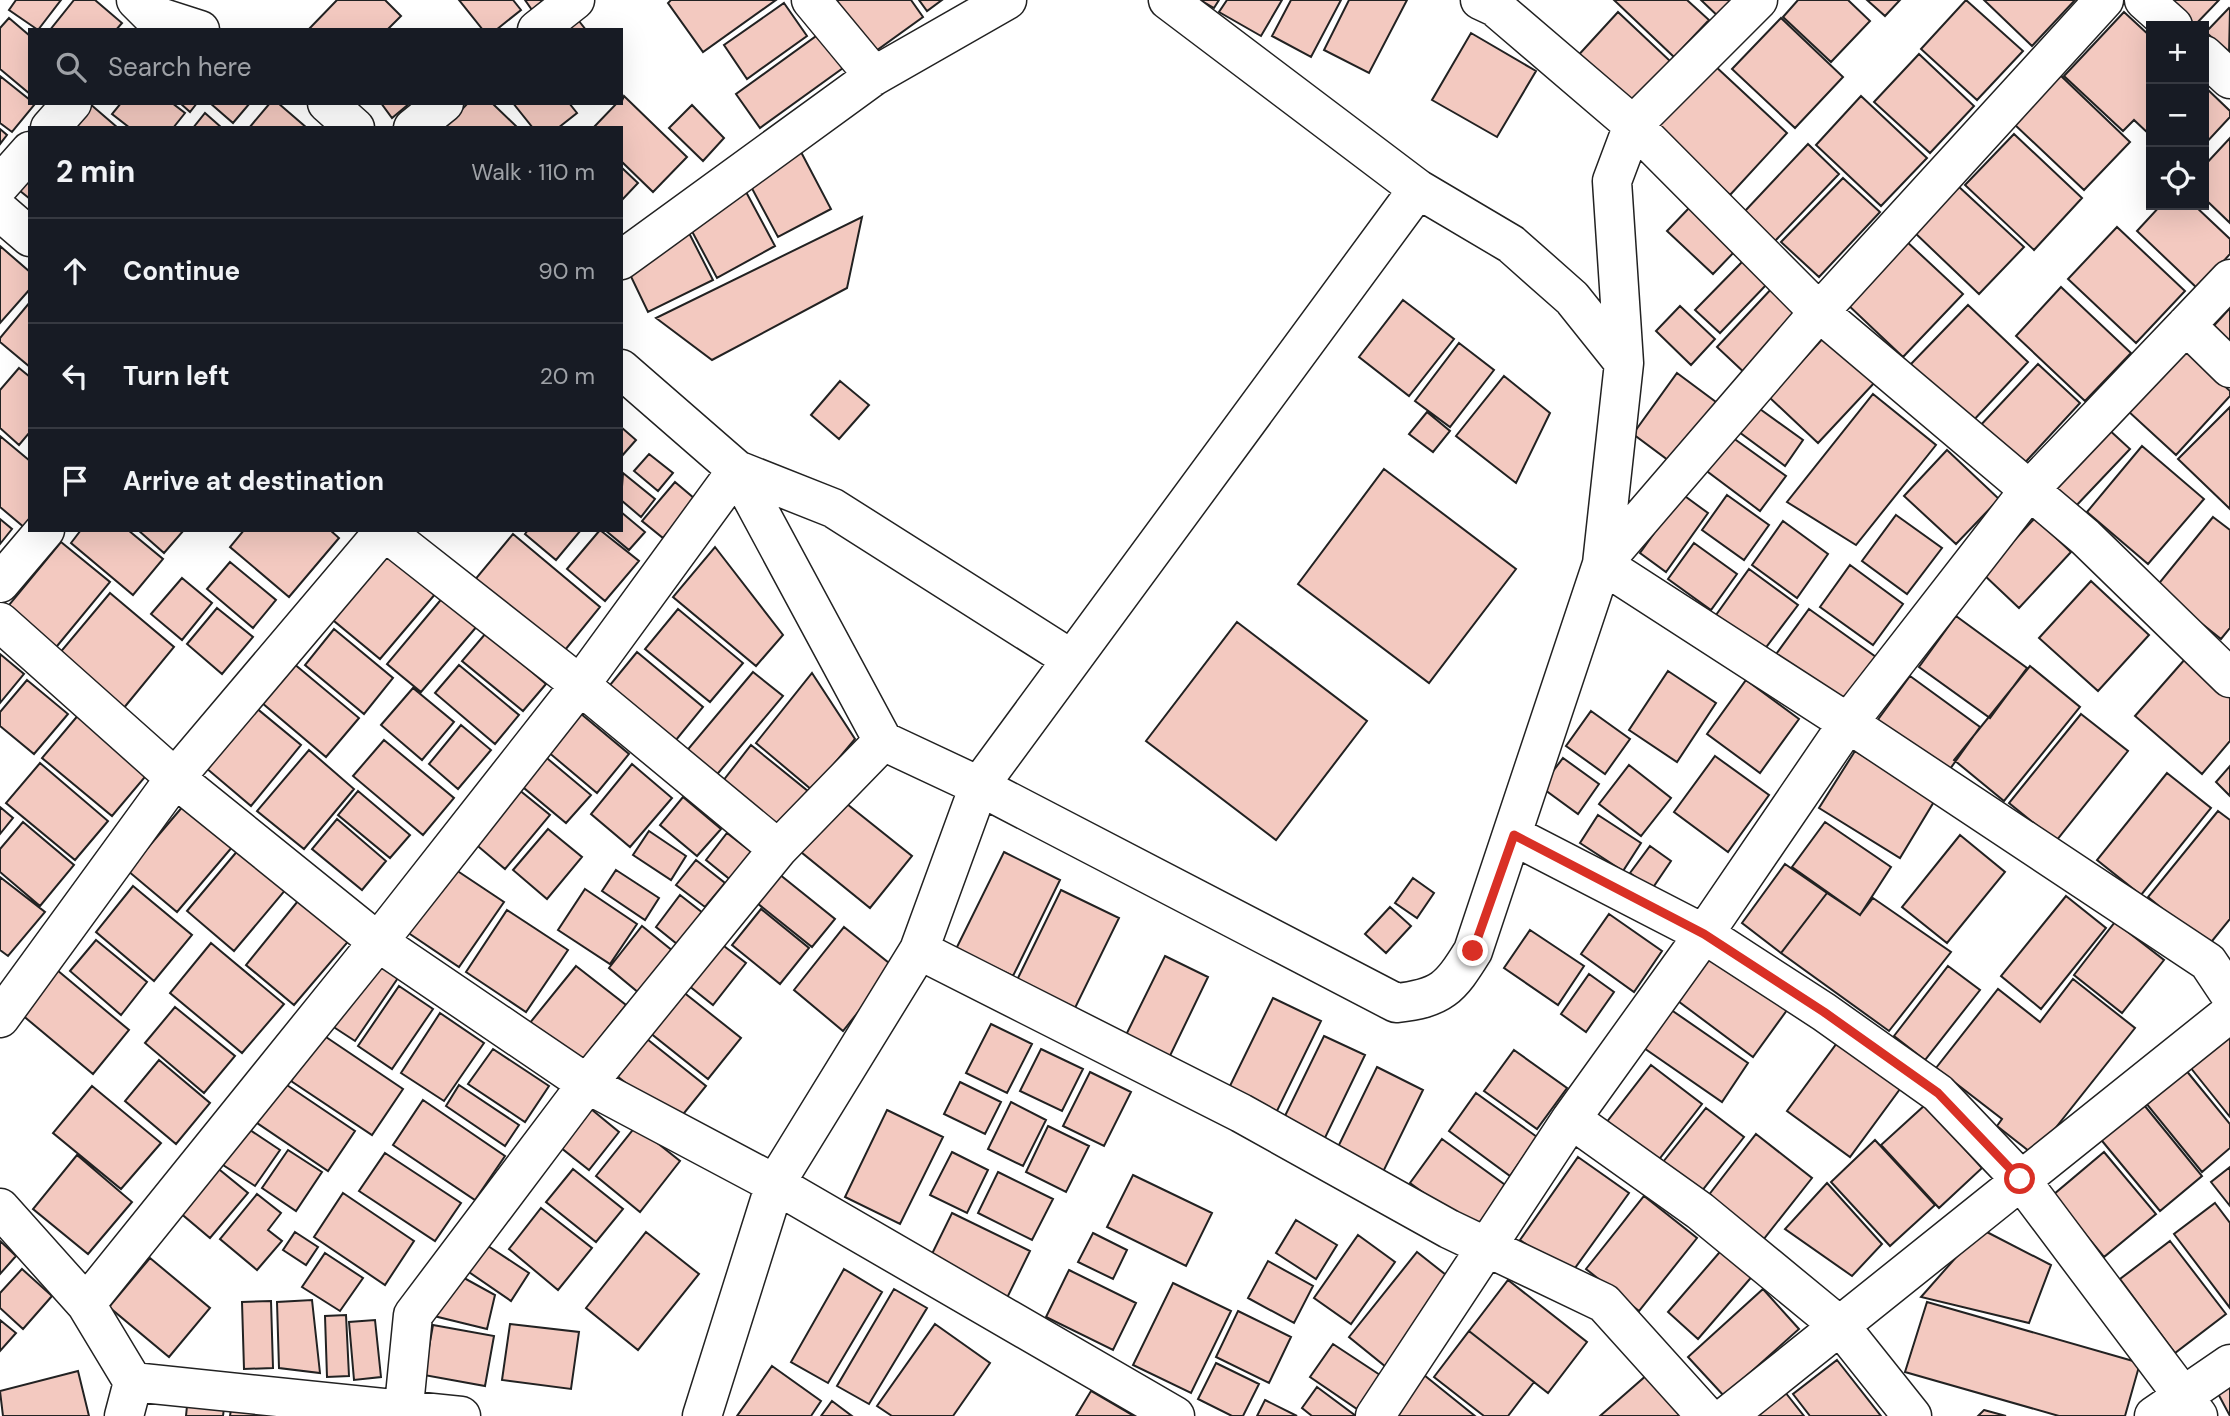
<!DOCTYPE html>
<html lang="en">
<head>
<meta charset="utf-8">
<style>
	body { margin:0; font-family:"DM Sans",sans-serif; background:#242831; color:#f1f3f6 }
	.controls { position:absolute; right:21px; top:21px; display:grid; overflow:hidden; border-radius:0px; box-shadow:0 7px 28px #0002 }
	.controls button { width:63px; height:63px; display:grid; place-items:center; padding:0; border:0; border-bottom:2px solid #363941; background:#171b24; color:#f1f3f6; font:35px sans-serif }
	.stop { position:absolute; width:21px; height:21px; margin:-16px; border:5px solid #d93025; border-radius:50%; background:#fff }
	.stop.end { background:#d93025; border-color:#fff; box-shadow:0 2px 7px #0008 }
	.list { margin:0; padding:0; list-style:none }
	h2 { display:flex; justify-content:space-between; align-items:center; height:91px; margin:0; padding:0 28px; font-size:30px }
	h2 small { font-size:23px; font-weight:400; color:#9ea1a6 }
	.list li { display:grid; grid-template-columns:46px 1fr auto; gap:21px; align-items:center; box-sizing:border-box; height:105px; padding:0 28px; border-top:2px solid #363941 }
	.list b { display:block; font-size:26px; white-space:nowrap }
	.list em { font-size:23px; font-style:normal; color:#9ea1a6 }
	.icon { flex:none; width:38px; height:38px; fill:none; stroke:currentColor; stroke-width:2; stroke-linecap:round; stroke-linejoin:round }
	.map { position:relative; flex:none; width:2230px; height:1416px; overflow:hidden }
	.search { position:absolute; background:#171b24; box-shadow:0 7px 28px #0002; left:28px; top:28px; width:595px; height:77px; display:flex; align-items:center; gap:18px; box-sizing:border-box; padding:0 24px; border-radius:0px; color:#9ea1a6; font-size:26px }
	.panel { position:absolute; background:#171b24; box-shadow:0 7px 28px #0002; left:28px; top:126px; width:595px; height:406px; border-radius:0px }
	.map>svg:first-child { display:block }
	.building { fill:#f3c9c0; stroke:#222; stroke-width:2 }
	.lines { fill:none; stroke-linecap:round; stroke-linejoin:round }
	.minor-casing { stroke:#222; stroke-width:41 }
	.minor { stroke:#fff; stroke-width:38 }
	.route { stroke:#d93025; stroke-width:9 }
</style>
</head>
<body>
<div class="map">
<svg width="2230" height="1416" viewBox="0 0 2230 1416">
	<rect width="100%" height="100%" fill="#fff"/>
	<!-- building -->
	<path class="building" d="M16,0H61L38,30L9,10Z
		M74,0H95L122,23L116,30H50Z
		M337,0H385L401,16L387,30H308Z
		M459,0H513L521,10L496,30H483Z
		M525,0H544L532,10Z
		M671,0H776L703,52L668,3Z
		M836,0H911L923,17L873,53Z
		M919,0H942L927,11Z
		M1200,0H1219L1214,8Z
		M1227,0H1282L1261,36L1219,12Z
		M1291,0H1341L1311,57L1272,36Z
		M1349,0H1407L1369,73L1324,50Z
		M1614,0H1687L1709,20L1674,57Z
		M1701,0H1741L1722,20Z
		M1798,0H1848L1870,21L1831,62L1783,17Z
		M1867,0H1900L1885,16Z
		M1966,0L2023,51L1977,100L1921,49Z
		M1984,0H2075L2032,46Z
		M2165,0H2219L2194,26Z
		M784,3L807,36L747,79L724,45Z
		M2229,8L2230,9L2229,54L2206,32Z
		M1618,12L1670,61L1625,108L1574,60Z
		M2124,12L2151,37V136L2134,120L2123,131L2064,76Z
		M575,16L586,30H559Z
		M9,18L30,36V94L0,69V28Z
		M1781,18L1843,77L1795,128L1732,69Z
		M1471,33L1536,71L1497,137L1432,100Z
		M819,34L843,68L760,128L736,94Z
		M1919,54L1974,106L1930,153L1874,102Z
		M1714,65L1787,133L1730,195L1657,125Z
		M2060,75L2130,142L2084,190L2014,124Z
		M0,76L30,100V103L35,104L12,132L0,123Z
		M2204,86L2230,111V117L2204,145Z
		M624,96L687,157L653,192L621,161V128H593L617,103H621Z
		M1861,96L1927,158L1881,206L1816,145Z
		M89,103L118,128H64Z
		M121,103H172L185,113L173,128H130L112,114Z
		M180,103H197L190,112Z
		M210,103H250L233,123Z
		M270,103H278L307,128H249Z
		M381,103H410L392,118Z
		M468,103H492L518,128H444Z
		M513,103H569L577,113L558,128H533Z
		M692,105L724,138L703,161L669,128Z
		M205,113L222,128H193Z
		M0,129L7,135L0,144Z
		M2014,134L2082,198L2034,250L1965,185Z
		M2230,138V223L2204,198V166Z
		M1808,144L1839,174L1775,241L1745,211Z
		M801,152L831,209L778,237L748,181Z
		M30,166V199L14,186Z
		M621,167L638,183L621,201Z
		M1843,178L1880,212L1819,277L1781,242Z
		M1957,185L2024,247L1979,294L1914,232Z
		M745,190L775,246L717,278L687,222Z
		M2161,205H2194L2230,239V254L2198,289L2137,231Z
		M1690,207L1736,250L1713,274L1667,231Z
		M862,217L847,288L712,360L656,318Z
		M2117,227L2185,291L2136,343L2068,279Z
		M688,231L713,280L648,312L624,262Z
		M1905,240L1963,294L1903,357L1846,303Z
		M0,246L30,272V289L0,323Z
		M1743,261L1767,284L1720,333L1695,310Z
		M1774,286L1805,315L1748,376L1717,347Z
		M2061,287L2131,353L2085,401L2016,336Z
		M1403,300L1454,339L1409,396L1359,357Z
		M30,302V367L0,342V338Z
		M1968,305L2028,362L1971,423L1910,365Z
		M1680,306L1715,339L1691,365L1656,331Z
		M2230,308V350L2209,331Z
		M1827,334L1876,381L1818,443L1769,397Z
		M1459,343L1494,370L1450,427L1415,401Z
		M2184,349L2230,391V396L2176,455L2128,411Z
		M2038,364L2080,403L2020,468L1978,428Z
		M19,368L30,377V432L19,445L0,428V390Z
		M1677,373L1720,405L1676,466L1633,434Z
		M1504,376L1550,413L1516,483L1456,436Z
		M840,381L869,405L839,439L811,415Z
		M1873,394L1936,445L1856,545L1787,502Z
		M1753,404L1803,440L1785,466L1735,429Z
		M2230,407V509L2178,459Z
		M1427,412L1450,431L1433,452L1409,434Z
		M621,427L636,440L621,457Z
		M2106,427L2130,449L2074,508L2051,487Z
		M1729,435L1786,476L1760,511L1704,469Z
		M0,436L30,461V522L25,528L0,507Z
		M2142,446L2204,499L2148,564L2087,512Z
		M1947,450L1999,499L1956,544L1904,496Z
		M649,454L673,473L658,491L634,471Z
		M1384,469L1516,569L1429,683L1298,584Z
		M623,473L655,499L641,517L621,500Z
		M675,482L695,499L663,538L642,521Z
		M1682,494L1708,513L1666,572L1640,553Z
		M1727,495L1769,525L1744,560L1702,530Z
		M621,512L645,532L629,550L605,530H621Z
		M1896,515L1942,548L1907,594L1862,561Z
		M2213,517L2230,530V628L2221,639L2156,587Z
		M2035,518L2071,552L2019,608L1983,574Z
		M0,519L12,529L0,544Z
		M1783,521L1828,554L1797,598L1752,565Z
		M81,530H128L163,559L133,595L71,543Z
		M138,530H184L164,553Z
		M244,530H330L339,538L289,597L230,547Z
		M528,530H581L556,560L525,534Z
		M600,530L639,561L605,601L567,569Z
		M513,534L600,607L561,655L473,582Z
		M61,542L110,582L53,651L4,611Z
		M1694,543L1737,574L1711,610L1668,579Z
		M715,547L783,635L756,666L673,597Z
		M383,549L436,593L380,659L328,616Z
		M230,562L276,600L253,628L207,589Z
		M1850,565L1903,604L1873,645L1820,607Z
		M1749,569L1798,605L1764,650L1716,615Z
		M182,578L212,603L182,640L151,614Z
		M2091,581L2149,635L2098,691L2039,638Z
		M110,593L174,647L123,709L58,655Z
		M444,596L478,625L421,692L387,664Z
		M217,608L253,637L222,674L187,644Z
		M678,609L743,663L710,702L645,649Z
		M1809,609L1876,657L1841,705L1774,657Z
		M1956,616L2027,668L1990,718L1919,667Z
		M1237,622L1367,721L1276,840L1146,741Z
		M334,629L393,678L364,714L305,665Z
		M486,633L546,684L523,711L462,661Z
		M637,652L703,707L667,751L601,696Z
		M0,654L24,674L0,703Z
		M287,658L359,718L326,757L255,697Z
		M2186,658L2230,697V741L2202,774L2135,716Z
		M459,665L519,715L495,744L435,693Z
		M2030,666L2080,707L2004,801L1954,760Z
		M1668,671L1716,703L1677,762L1629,730Z
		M753,672L783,696L714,778L684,754Z
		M812,673L855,739L812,790L756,743Z
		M1910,676L1980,727L1945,776L1874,725Z
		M27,680L68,714L34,754L0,726V712Z
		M1746,680L1799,719L1760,773L1707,734Z
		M413,688L454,722L422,760L381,725Z
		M249,702L301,745L251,806L199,762Z
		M1591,711L1630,739L1605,774L1566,746Z
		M80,713L150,771L112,816L42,758Z
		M580,713L629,754L597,793L547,751Z
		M2081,714L2128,751L2056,841L2009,803Z
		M461,725L491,750L458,789L429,764Z
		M384,740L454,798L423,835L353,776Z
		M751,745L809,792L777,832L719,786Z
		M309,750L354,789L304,849L257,811Z
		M1855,751L1935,800L1900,858L1819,808Z
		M542,754L591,795L566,823L518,783Z
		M1715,756L1769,795L1728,852L1674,812Z
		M1563,758L1599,784L1578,814L1541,787Z
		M40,763L108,821L75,860L6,803Z
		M632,764L672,798L630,847L591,814Z
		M1629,765L1671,798L1641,836L1599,804Z
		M2230,766V796L2216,782Z
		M2167,773L2211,808L2141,895L2097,860Z
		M518,789L550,815L505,869L473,842Z
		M358,791L410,835L390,858L338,815Z
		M683,797L721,829L697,856L660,825Z
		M842,800L912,856L870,908L801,852Z
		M184,805L233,846L177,912L128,871Z
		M0,807L13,818L0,834Z
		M2218,811L2230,820V919L2208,946L2148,897Z
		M1598,815L1641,843L1623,871L1580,843Z
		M337,819L386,861L362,890L312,849Z
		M23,822L74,865L40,906L0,872V849Z
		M1825,822L1891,867L1860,915L1792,867Z
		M548,829L582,857L547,899L513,870Z
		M649,831L686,856L671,880L633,855Z
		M727,833L754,854L732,881L706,860Z
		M1960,835L2005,872L1947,943L1902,907Z
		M1650,846L1671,861L1652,889L1630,873Z
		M239,849L287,888L234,951L187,911Z
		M1004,852L1060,880L1013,976L956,949Z
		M696,860L725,883L705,907L676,885Z
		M1785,864L1827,893L1781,953L1742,923Z
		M450,866L504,902L459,967L407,932Z
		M616,870L659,898L645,920L602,891Z
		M779,874L835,919L812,947L757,903Z
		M0,877L45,912L8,956L0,950Z
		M1413,878L1434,893L1417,918L1395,903Z
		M133,886L192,935L154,981L96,932Z
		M585,889L637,924L610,964L558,930Z
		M1061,890L1119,918L1075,1008L1017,980Z
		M1827,893L1860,915L1873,898L1951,952L1889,1031L1781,953Z
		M680,895L708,917L682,948L656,927Z
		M302,896L352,937L294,1005L246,965Z
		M2066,896L2106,928L2041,1009L2001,976Z
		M1390,907L1411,926L1386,953L1365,934Z
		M761,909L809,948L780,984L732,945Z
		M507,910L568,950L526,1012L466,972Z
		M1609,914L1662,951L1634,992L1581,954Z
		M2115,922L2164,960L2122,1013L2074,975Z
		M642,926L679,956L645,998L609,968Z
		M844,927L894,967L843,1031L794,990Z
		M1530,930L1584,966L1558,1005L1504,968Z
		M96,940L147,982L121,1015L70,971Z
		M211,943L284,1004L242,1053L170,993Z
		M720,943L746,963L713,1005L688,985Z
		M1715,951L1790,1006L1753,1057L1678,1001Z
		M371,955L400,975L355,1041L326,1022Z
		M1165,956L1208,977L1167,1062L1123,1041Z
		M576,966L626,1005L579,1064L529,1024Z
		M1948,966L1980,990L1925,1060L1894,1036Z
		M57,970L129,1030L93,1074L21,1014Z
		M1589,974L1614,992L1586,1032L1561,1014Z
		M2073,979L2135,1028L2034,1155L1997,1126L2002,1119L1936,1068L1998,989L2040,1022Z
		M399,986L433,1009L392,1069L358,1046Z
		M682,991L741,1038L708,1079L649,1032Z
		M1273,998L1321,1021L1274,1117L1226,1094Z
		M175,1007L235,1056L204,1093L145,1043Z
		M1667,1007L1748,1063L1722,1102L1641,1046Z
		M440,1013L484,1043L444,1101L401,1073Z
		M991,1024L1032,1044L1007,1093L966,1073Z
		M2230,1034V1117L2190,1067Z
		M323,1035L403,1089L372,1135L291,1081Z
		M642,1035L706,1086L676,1123L612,1072Z
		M1324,1036L1365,1055L1322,1144L1281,1124Z
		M1837,1043L1900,1089L1850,1157L1787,1111Z
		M493,1049L549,1086L525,1122L468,1084Z
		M1041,1049L1083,1069L1062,1111L1020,1091Z
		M1514,1050L1567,1088L1537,1129L1484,1091Z
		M159,1060L210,1103L176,1144L125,1101Z
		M1651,1065L1702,1104L1657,1162L1606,1123Z
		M1377,1067L1423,1090L1382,1174L1336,1151Z
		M2185,1069L2230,1124V1148L2202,1172L2145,1102Z
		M1090,1072L1131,1092L1104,1146L1063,1126Z
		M278,1079L355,1131L328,1171L251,1119Z
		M960,1082L1001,1102L985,1134L944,1114Z
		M459,1085L519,1125L505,1146L446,1106Z
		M92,1086L161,1143L121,1189L53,1133Z
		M1476,1093L1537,1137L1510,1176L1449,1131Z
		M423,1100L505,1156L475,1200L393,1145Z
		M2140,1100L2202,1176L2160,1211L2098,1136Z
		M1011,1102L1046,1120L1023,1166L988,1149Z
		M1925,1105L1982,1168L1939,1208L1881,1145Z
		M1706,1108L1744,1137L1701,1192L1663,1162Z
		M591,1109L619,1132L589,1170L560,1147Z
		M887,1110L943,1137L900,1224L845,1197Z
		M244,1126L280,1150L255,1186L220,1163Z
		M636,1126L680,1161L640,1212L596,1176Z
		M1048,1126L1089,1146L1066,1192L1026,1172Z
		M1756,1134L1812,1178L1763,1240L1708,1196Z
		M1442,1139L1508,1187L1476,1231L1410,1183Z
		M1875,1140L1935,1205L1890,1246L1831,1182Z
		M288,1150L322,1172L296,1211L262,1188Z
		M952,1152L988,1170L967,1213L930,1195Z
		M2104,1152L2156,1214L2104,1257L2053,1195Z
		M385,1153L461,1203L435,1241L359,1191Z
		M77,1155L132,1202L88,1254L33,1209Z
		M1578,1157L1629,1193L1570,1275L1520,1240Z
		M215,1166L248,1193L210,1238L178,1211Z
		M2230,1167V1206L2211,1182Z
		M573,1169L623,1209L596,1242L546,1202Z
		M998,1172L1053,1199L1032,1240L978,1213Z
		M1133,1175L1212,1213L1186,1266L1107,1227Z
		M1827,1183L1882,1244L1852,1276L1785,1229Z
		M343,1193L414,1241L385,1285L314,1237Z
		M257,1194L281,1213L268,1230L282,1241L257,1270L220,1239Z
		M1644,1196L1697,1238L1639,1311L1586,1269Z
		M2215,1203L2230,1223V1308L2174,1234Z
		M541,1208L592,1248L558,1290L509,1249Z
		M952,1213L1030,1251L1005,1302L927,1264Z
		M1296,1220L1337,1245L1316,1279L1276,1253Z
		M1981,1229L2051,1265L2029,1323L1921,1297Z
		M295,1232L318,1247L306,1265L283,1250Z
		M646,1232L699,1274L638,1350L586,1308Z
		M1093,1233L1127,1250L1113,1279L1078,1262Z
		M1358,1235L1395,1262L1351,1324L1314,1298Z
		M0,1241L16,1256L0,1274Z
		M2170,1241L2226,1314L2175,1353L2120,1279Z
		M482,1242L529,1273L511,1301L463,1268Z
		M1725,1246L1755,1273L1698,1339L1668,1312Z
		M1417,1252L1460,1286L1391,1371L1349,1337Z
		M325,1253L363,1278L340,1311L302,1287Z
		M150,1258L210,1308L169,1357L109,1307Z
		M1268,1261L1313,1286L1294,1323L1248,1298Z
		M22,1269L52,1296L23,1329L0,1308V1293Z
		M844,1269L882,1292L828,1383L791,1362Z
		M1069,1270L1136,1303L1113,1350L1046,1317Z
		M455,1273L495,1295L487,1329L434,1316Z
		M1508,1280L1587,1342L1548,1393L1469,1331Z
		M1173,1283L1231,1311L1191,1393L1133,1365Z
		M894,1289L927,1308L869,1404L837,1386Z
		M1763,1289L1799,1329L1724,1396L1688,1357Z
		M312,1300L320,1373L279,1368L277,1302Z
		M271,1301L273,1368L244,1369L242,1302Z
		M1927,1302L2140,1363L2125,1416H2059L1905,1372Z
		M1238,1311L1291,1337L1269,1383L1216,1357Z
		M346,1315L349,1376L327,1377L325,1316Z
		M0,1320L16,1333L0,1351Z
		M375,1320L381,1377L354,1380L349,1322Z
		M510,1324L579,1332L571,1389L502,1380Z
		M935,1324L990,1363L953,1416H892L877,1406Z
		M433,1325L494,1336L485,1386L424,1375Z
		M1469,1331L1534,1382L1508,1416H1484L1434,1377Z
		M1333,1344L1380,1375L1357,1409L1310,1377Z
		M1837,1360L1881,1416H1810L1793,1394Z
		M1216,1363L1259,1384L1243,1416H1232L1198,1399Z
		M772,1366L821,1401L811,1416H737Z
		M78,1371L89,1416H3L0,1391Z
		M1648,1374L1684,1416H1600Z
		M1424,1375L1475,1416H1391Z
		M2230,1376V1416L2214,1386Z
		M1317,1387L1356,1416H1312L1302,1408Z
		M1091,1391L1134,1416H1076Z
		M1785,1392L1804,1416H1755Z
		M188,1396L225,1400L223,1416H186Z
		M1265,1400L1297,1416H1257Z
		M832,1401L852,1416H821Z
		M232,1403L266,1409L265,1416H230Z
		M1984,1410L2006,1416H1978Z"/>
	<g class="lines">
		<defs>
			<path id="minor" d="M136,0L150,14L200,30
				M811,0L874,76
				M1168,0L1418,189L1511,244L1572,298L1624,363
				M1480,0L1495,7L1633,125L1819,312L2085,537L2230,678
				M2104,0L1819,312L1602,564L1848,723L2208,962L2230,995
				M2144,0L2173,26
				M537,30L575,0
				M2204,55L2230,79
				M327,103L355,128
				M50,128L72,103
				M413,128L444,103
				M0,185L30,151
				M0,211L30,237
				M621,260L874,76L1007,0
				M2186,325L2230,368
				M621,369L737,470L833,508L1071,659
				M383,530L580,685L778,849
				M0,583L45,530
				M0,622L175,778L378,942L587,1084L775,1184L1175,1416
				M1514,836L1704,934L1824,1012L1938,1093L2020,1179L2198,1416
				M919,950L1241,1113L1449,1229L1604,1303L1706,1416
				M0,1018L175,778L385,530
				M1571,1119L1700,1211L1841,1327L1912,1416
				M0,1208L86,1304L133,1382L124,1416
				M86,1304L378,942L580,685L737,470L883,741L979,786L1396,1003C1442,998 1450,988 1473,951L1602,564L1624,363L1612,181L1633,125L1758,0
				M133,1382L461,1416
				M403,1416L413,1315L587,1084L778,849L883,741
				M702,1416L775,1184L919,950L979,786L1418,189
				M1375,1416L1571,1119L1704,934L1848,723L2030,489L2230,279
				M1727,1416L2230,1013
				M2154,1416L2230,1364"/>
		</defs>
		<!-- minor casing -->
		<use href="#minor" class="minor-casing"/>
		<!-- minor -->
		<use href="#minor" class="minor"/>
	</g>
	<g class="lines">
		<!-- route -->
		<path class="route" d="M1473,951L1514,835L1704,934L1824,1012L1938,1093L2020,1179"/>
	</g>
</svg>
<div class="controls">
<button>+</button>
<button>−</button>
<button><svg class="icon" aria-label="locate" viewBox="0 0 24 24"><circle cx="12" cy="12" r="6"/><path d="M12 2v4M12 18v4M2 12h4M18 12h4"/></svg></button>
</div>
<div class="stop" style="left:2020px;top:1179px"></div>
<div class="stop end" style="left:1473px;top:951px"></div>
<div class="search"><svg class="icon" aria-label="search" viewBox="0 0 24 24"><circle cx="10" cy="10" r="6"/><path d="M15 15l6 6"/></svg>Search here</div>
<section class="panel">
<h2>2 min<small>Walk · 110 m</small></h2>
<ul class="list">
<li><svg class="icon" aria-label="ahead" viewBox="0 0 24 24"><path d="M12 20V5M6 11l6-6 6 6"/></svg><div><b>Continue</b></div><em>90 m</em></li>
<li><svg class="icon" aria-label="left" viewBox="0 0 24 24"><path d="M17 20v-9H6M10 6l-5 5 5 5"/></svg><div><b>Turn left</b></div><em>20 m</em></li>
<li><svg class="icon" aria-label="arrive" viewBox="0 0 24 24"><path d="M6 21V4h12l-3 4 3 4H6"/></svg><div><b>Arrive at destination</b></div></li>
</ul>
</section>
</div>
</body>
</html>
